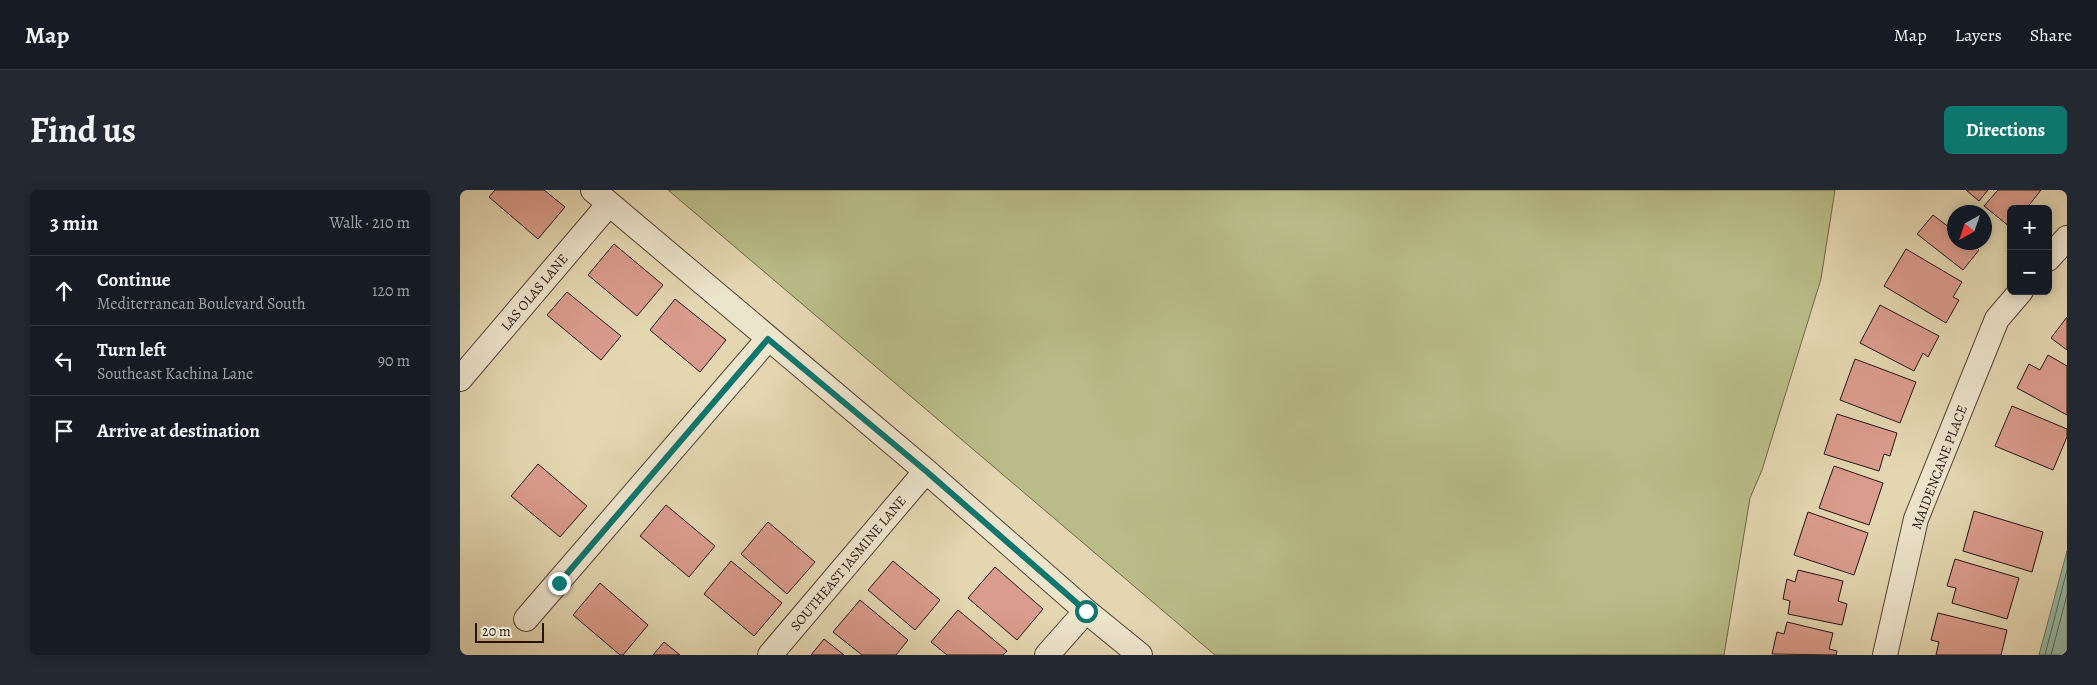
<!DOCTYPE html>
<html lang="en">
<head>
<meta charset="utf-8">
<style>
	body { margin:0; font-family:Alegreya,serif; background:#242831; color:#f1f3f6 }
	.controls { position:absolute; right:15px; top:15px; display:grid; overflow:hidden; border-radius:8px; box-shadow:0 2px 12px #0003 }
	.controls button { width:45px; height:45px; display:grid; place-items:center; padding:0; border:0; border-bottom:1px solid #363941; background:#171b24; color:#f1f3f6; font:25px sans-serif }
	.compass { position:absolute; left:1487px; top:15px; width:45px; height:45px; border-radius:50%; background:#171b24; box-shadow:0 2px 12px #0003; rotate:220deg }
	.scale { position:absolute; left:15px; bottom:12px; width:69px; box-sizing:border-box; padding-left:5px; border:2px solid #271209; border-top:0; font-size:14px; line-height:18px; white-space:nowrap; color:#271209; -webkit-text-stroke:4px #ede4cc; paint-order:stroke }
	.stop { position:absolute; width:15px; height:15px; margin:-11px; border:4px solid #0f766e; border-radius:50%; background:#fff }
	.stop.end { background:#0f766e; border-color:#fff; box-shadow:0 1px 5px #0008 }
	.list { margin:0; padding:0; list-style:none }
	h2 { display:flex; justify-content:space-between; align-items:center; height:65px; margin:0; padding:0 20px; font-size:21px }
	h2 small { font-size:16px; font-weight:400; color:#9ea1a6 }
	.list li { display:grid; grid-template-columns:32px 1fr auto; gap:15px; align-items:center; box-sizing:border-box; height:70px; padding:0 20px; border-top:1px solid #363941 }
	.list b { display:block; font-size:19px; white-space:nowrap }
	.list p { margin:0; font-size:16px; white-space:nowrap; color:#9ea1a6 }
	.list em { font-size:16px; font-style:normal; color:#9ea1a6 }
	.icon { flex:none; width:28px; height:28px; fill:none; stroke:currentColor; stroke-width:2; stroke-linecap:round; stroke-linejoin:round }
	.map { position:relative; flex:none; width:1607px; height:465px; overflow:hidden; border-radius:8px }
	header { display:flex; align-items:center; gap:30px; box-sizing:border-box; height:70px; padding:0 25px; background:#171b24; border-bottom:1px solid #363941 }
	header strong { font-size:24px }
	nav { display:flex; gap:28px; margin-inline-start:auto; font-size:18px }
	.intro { display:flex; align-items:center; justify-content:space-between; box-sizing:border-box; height:120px; padding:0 30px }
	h1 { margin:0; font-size:35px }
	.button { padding:12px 22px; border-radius:8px; background:#0f766e; color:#fff; font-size:18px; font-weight:700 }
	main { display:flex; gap:30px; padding:0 30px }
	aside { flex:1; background:#171b24; border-radius:8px; box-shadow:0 2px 12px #0003 }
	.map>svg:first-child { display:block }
	.green { fill:#b9bc88; stroke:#706748 }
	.water { fill:#96baa7; stroke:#6a7768 }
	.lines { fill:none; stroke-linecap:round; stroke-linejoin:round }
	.shore { stroke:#5e6658; stroke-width:1 }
	.building { fill:#da9c8c; stroke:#271209 }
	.minor-casing { stroke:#564333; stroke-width:26 }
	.minor { stroke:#ede4cc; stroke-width:24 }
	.route { stroke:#0f766e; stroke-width:6 }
	.labels { text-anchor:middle; stroke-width:4; stroke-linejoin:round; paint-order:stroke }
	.street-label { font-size:14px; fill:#271209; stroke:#ede4cc }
</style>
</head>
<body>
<header>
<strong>Map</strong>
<nav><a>Map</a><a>Layers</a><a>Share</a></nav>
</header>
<div class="intro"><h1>Find us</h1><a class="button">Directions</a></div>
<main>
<aside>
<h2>3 min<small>Walk · 210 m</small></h2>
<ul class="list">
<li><svg class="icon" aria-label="ahead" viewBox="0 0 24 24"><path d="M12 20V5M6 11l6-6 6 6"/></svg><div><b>Continue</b><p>Mediterranean Boulevard South</p></div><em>120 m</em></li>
<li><svg class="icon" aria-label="left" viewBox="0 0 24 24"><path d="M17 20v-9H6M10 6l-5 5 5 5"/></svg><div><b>Turn left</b><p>Southeast Kachina Lane</p></div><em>90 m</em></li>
<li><svg class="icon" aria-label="arrive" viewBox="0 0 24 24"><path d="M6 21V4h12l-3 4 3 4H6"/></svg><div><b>Arrive at destination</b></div></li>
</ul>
</aside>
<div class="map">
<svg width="1607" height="465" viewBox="0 0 1607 465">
	<rect width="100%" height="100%" fill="#e3d6b1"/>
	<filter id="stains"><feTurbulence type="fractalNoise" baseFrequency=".004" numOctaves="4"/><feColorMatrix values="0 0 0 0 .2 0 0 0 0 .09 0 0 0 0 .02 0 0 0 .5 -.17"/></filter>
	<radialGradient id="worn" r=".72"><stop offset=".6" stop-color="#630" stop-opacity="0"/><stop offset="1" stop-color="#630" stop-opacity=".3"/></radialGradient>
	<!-- green -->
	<path class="green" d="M208,0H1375L1361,89L1302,280L1290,308L1264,465H755Z"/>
	<!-- water -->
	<path class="water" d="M1607,361V465H1579Z"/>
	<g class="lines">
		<!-- shore -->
		<path class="shore" d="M1585,465L1607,380
			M1591,465L1607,405"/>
	</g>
	<!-- building -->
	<path class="building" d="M35,0H84L105,17L78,49L29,7Z
		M1506,0H1528L1519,11Z
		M1538,0H1581L1566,19H1551L1550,37L1524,16Z
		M1473,25L1494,41V52H1516L1514,55L1519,60L1503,80L1457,44Z
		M154,54L203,95L177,126L128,85Z
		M1446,59L1502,92L1493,107L1499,110L1486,133L1424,96Z
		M107,102L161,146L141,170L87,125Z
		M215,109L266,150L240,182L190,140Z
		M1420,115L1479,146L1468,167L1463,163L1454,181L1400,153Z
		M1607,127V160L1591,148Z
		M1588,165L1607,176V225L1557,198L1569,174L1580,180Z
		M1395,169L1456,192L1440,233L1380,210Z
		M1552,216L1607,239V247L1593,280L1535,256Z
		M1377,224L1437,243L1430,266L1424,264L1419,281L1364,264Z
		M78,274L127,316L100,347L51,306Z
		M1374,276L1423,293L1409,335L1359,318Z
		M206,315L255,356L229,387L180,346Z
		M1514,321L1583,342L1572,382L1503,361Z
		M1348,322L1408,343L1394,385L1334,365Z
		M308,332L355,372L327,404L281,364Z
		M1495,369L1559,388L1547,429L1492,413L1496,398L1487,396Z
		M271,371L322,413L294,446L244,404Z
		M433,371L480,410L455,440L408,400Z
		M535,377L583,419L557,450L508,408Z
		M1338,380L1383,391L1378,411L1387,414L1382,435L1328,424L1330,411L1323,409L1327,389L1335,392Z
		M140,393L188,435L163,465H160L113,425Z
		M400,410L448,450L436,465H402L373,442Z
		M498,420L547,461L543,465H487L471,452Z
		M1478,423L1547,440L1541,465H1476L1479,452L1471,450Z
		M1327,432L1373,443L1369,459L1377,461L1376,465L1312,464L1317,442L1324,444Z
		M364,449L384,465H351Z
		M204,452L220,465H193Z"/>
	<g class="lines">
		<defs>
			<path id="minor" d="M133,0L466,281L626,421L680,465
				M1588,69L1607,48
				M0,189L149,14
				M66,429L308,149
				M310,465L466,281
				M587,465L626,421
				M1425,465L1456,329L1537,129L1561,101"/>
		</defs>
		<!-- minor casing -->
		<use href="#minor" class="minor-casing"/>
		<!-- minor -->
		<use href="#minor" class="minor"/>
	</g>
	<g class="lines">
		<!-- route -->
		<path class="route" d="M99,393L308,149L466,281L626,421"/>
	</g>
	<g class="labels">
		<!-- street labels -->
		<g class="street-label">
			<text transform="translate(74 102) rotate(-50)" y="5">LAS OLAS LANE</text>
			<text transform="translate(1479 277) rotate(-69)" y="5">MAIDENCANE PLACE</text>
			<text transform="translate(388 373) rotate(-50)" y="5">SOUTHEAST JASMINE LANE</text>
		</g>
	</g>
	<rect width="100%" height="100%" filter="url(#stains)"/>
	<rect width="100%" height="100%" fill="url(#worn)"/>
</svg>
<div class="controls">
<button>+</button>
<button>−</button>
</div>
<svg class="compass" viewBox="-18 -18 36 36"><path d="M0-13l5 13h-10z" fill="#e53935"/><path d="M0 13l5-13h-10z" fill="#9ea1a6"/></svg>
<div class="scale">20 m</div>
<div class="stop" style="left:626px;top:421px"></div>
<div class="stop end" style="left:99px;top:393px"></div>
</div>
</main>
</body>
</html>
